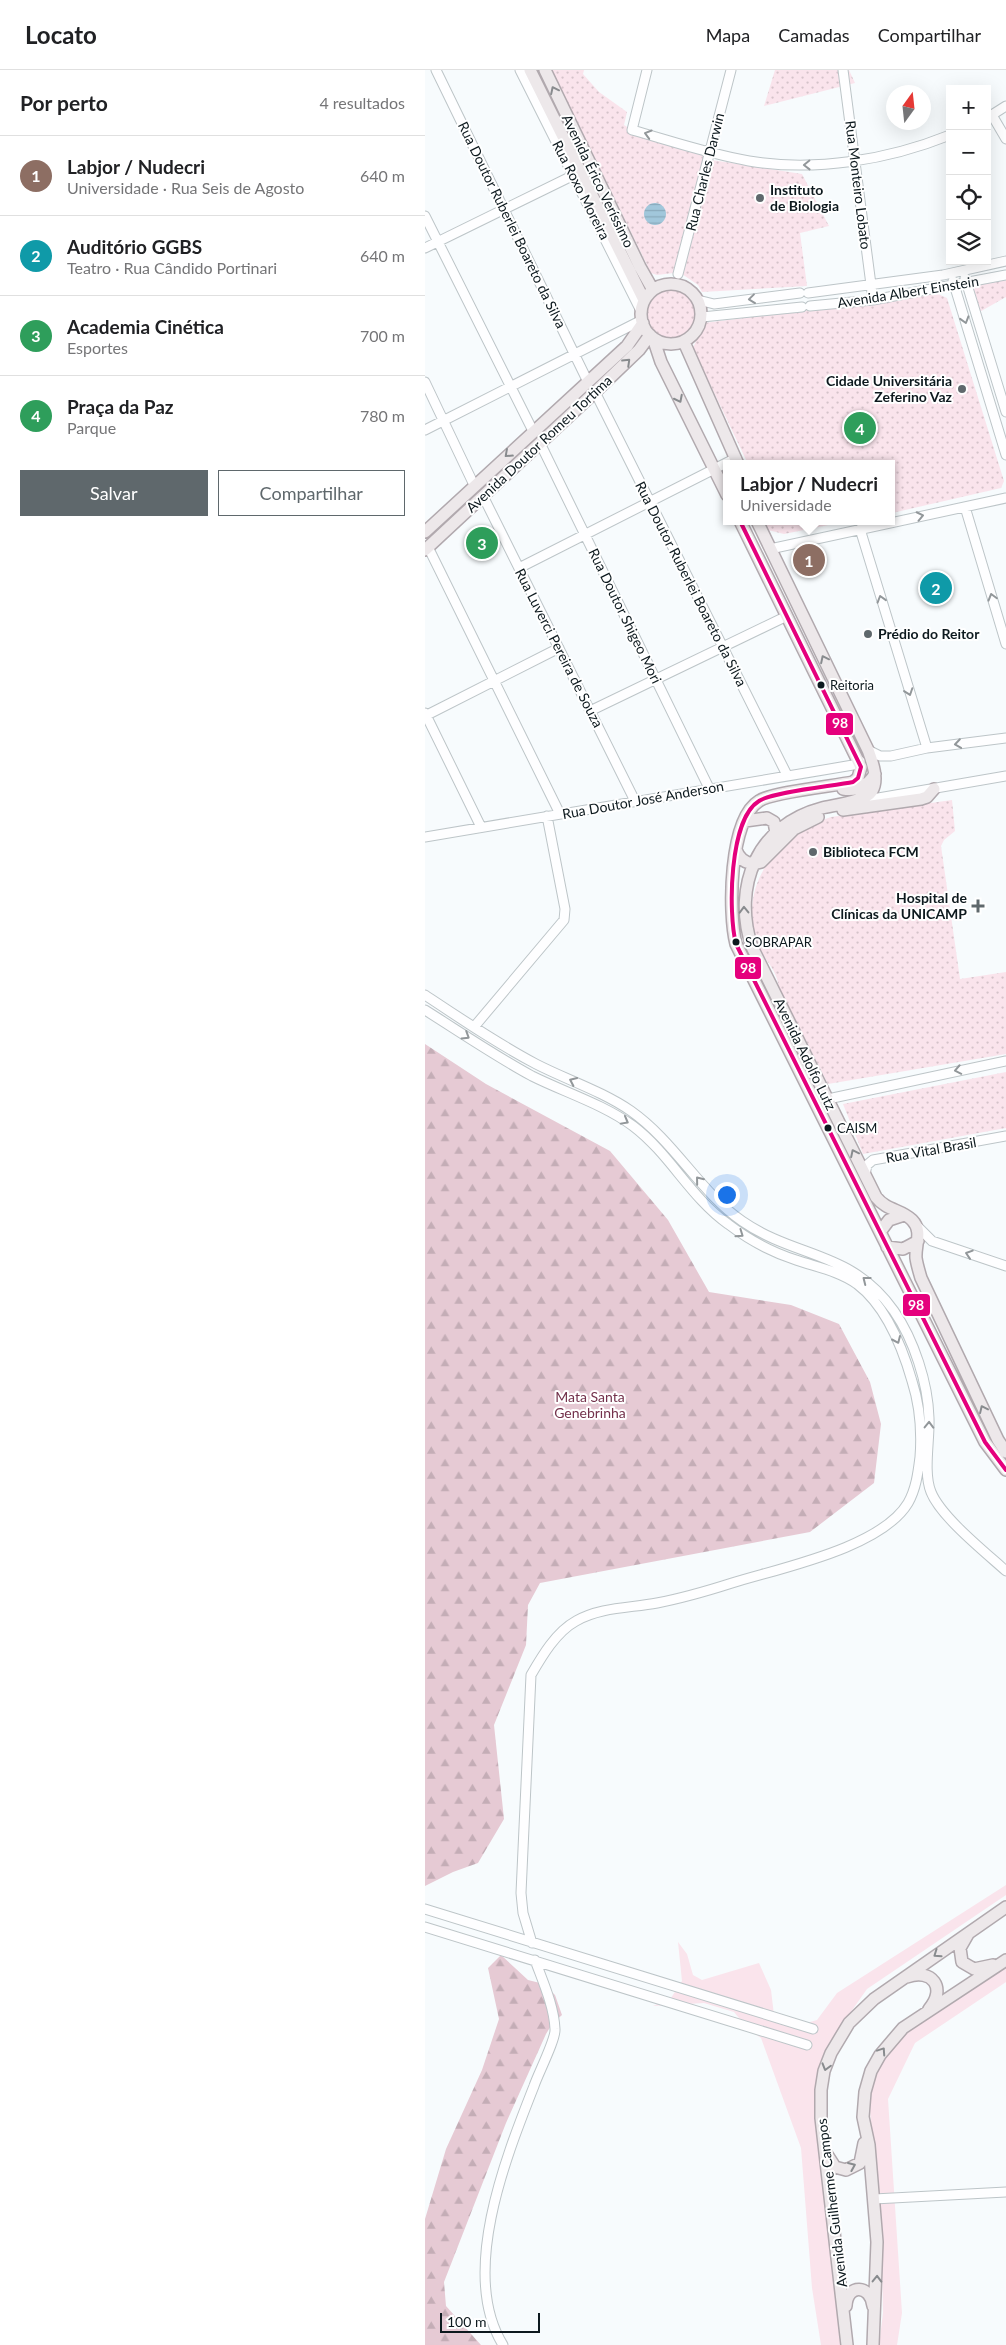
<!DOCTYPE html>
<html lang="pt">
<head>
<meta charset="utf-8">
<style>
	body { margin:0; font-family:Lato,sans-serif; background:#f2f2f2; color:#202124 }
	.controls { position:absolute; right:15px; top:15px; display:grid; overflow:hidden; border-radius:0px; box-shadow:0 5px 20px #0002 }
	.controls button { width:45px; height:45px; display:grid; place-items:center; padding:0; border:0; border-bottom:1px solid #e0e0e0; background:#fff; color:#202124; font:25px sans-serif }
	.compass { position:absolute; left:461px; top:15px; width:45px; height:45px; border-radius:50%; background:#fff; box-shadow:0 5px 20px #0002; rotate:15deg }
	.scale { position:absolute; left:15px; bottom:12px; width:100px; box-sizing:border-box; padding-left:5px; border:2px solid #0d191e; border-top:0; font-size:14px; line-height:18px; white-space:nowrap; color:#0d191e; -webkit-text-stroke:4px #fff; paint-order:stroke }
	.you { position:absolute; left:301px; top:1124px; width:18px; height:18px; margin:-12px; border:4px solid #fff; border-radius:50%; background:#1a73e8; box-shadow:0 0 0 8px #1a73e833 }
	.badge { display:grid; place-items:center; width:32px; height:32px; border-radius:50%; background:#5f686c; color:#fff; font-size:16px; font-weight:700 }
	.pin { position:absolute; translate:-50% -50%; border:2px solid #fff; box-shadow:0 1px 5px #0006 }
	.popup { position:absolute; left:298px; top:390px; width:172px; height:65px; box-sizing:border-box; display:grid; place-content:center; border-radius:0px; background:#fff; filter:drop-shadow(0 1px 4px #0005); font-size:16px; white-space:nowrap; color:#757577 }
	.popup b { font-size:19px; color:#202124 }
	.popup::after { content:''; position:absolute; left:50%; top:100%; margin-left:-10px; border:10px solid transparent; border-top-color:#fff }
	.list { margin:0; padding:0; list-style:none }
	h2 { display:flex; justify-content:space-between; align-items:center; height:65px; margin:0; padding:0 20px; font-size:21px }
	h2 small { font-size:16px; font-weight:400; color:#757577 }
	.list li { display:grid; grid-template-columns:32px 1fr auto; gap:15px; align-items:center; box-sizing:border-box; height:80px; padding:0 20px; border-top:1px solid #e0e0e0 }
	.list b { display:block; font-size:19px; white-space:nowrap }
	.list p { margin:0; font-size:16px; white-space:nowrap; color:#757577 }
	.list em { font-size:16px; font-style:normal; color:#757577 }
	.actions { display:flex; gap:10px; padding:15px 20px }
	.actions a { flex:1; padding:11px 0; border:1px solid #5f686c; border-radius:0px; text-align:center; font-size:18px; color:#5f686c }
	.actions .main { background:#5f686c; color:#fff }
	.icon { flex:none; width:28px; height:28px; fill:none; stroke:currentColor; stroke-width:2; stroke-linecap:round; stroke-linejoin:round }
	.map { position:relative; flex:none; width:581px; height:2275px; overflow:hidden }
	header { display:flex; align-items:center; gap:30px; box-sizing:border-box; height:70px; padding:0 25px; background:#fff; border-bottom:1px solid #e0e0e0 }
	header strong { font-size:24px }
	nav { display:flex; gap:28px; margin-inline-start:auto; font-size:18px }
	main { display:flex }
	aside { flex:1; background:#fff }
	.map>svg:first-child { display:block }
	.grass { fill:#fae4ec }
	.forest { fill:url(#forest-firs) }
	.park { fill:url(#park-dots) }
	.water { fill:url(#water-rules) }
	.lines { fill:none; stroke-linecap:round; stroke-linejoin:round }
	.minor-casing { stroke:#bdc5c8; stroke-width:11 }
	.major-casing { stroke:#b1a9ae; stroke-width:14 }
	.minor { stroke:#fefeff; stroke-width:9 }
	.major { stroke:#ede8ea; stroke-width:11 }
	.bus-1-casing { stroke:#fff; stroke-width:8 }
	.bus-1 { stroke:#e5007d; stroke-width:4 }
	.oneway { stroke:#888b8e }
	.oneway2 { stroke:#92979a }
	.poi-dot { fill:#5f686c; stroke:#fff; stroke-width:2 }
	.bus-dot { fill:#0d191e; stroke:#fff; stroke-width:2 }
	.labels { text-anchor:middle; stroke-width:4; stroke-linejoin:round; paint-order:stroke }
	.bus-label { font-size:13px; fill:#0d191e; stroke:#fff; text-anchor:start }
	.street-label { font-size:14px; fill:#0d191e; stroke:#fff }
	.poi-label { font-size:14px; font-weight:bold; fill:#0d191e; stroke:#fff; text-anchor:start }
	.park-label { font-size:14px; fill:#73314b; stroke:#fff }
	.line-badge { stroke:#fff; stroke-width:2 }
	.badge-label { font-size:14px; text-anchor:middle; font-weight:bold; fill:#fff }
</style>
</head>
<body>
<header>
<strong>Locato</strong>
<nav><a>Mapa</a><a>Camadas</a><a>Compartilhar</a></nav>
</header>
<main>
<aside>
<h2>Por perto<small>4 resultados</small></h2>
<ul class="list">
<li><span class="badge" style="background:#8d6e63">1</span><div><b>Labjor / Nudecri</b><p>Universidade · Rua Seis de Agosto</p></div><em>640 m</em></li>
<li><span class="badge" style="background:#0f9aa8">2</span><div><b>Auditório GGBS</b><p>Teatro · Rua Cândido Portinari</p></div><em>640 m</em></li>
<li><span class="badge" style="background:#2e9e5b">3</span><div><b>Academia Cinética</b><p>Esportes</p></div><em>700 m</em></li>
<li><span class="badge" style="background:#2e9e5b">4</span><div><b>Praça da Paz</b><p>Parque</p></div><em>780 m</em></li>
</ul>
<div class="actions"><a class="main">Salvar</a><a>Compartilhar</a></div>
</aside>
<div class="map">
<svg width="581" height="2275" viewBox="0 0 581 2275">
	<defs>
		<pattern id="forest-firs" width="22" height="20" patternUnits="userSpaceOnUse" patternTransform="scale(1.25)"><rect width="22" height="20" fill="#e6cad4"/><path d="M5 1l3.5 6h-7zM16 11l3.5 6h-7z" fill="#c4adb6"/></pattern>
		<pattern id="park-dots" width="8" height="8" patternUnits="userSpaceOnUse" patternTransform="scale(1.25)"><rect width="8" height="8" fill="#fae4ec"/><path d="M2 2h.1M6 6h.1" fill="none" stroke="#d5c3ca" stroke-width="1.8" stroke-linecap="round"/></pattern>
		<pattern id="water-rules" width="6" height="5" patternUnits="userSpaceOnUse" patternTransform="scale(1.25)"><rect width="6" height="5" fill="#a1c7db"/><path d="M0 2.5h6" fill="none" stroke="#89aabc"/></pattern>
	</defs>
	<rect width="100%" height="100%" fill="#f7fbfd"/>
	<!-- grass -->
	<path class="grass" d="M581,1815V1825L442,1919L404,1973L393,1998L390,2035L415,2267V2275H396L387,2218L376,2078L336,1968L324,1960L309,1942L279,1933L228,1936L246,1928L257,1911L253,1872L262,1884L268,1905L277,1910L334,1893L346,1920L349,1945L368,1957L392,1950L412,1923Z
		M581,1894V1912L490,1973L463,2029L477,2243L472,2275H454L458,2243L457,2200L455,2146L444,2031L447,2009L465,1975Z"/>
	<!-- forest -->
	<path class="forest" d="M0,974L61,1014L185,1081L243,1150L284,1222L366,1235L414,1254L445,1312L456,1354L449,1413L385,1462L115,1513L103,1535L101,1575L69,1655L79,1749L53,1793L28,1802L0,1816Z
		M76,1885L103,1910L119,1914L130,1925L137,1945L127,1954L121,1964L81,2053L19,2212L21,2236L56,2275H0V2149L21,2079L57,2000L74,1949L63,1898Z"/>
	<!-- park -->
	<path class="park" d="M127,0H159L158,4L174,22L202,42L199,55L207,60L285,83L249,203L232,205L226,203Z
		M350,0H424L430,13L339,36Z
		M287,90L377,104L404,156L375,163L382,216L277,222L273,215L257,204Z
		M581,204V227L551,244L542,213Z
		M221 243a25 25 0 1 1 50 0a25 25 0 1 1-50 0Z
		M513,224L522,228L579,411L576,418L467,443L466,394H323L268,278L279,253Z
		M340,451H423L359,464L343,460Z
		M527,730L530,761L519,770L516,776L535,909L581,902V984L403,1014L354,918C351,896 340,893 333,874C311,815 353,765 406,747Z
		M581,1002V1058L438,1084L418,1034Z"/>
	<!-- water -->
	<path class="water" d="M219 144a11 11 0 1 1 22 0a11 11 0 1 1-22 0Z"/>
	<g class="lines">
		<defs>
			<path id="minor" d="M11,0L162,310
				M95,0L216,241
				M222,0L207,60C246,71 284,84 324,91C390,102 463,90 525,65
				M418,0L448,230
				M567,45L581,69
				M562,48L581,36
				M0,146L108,361
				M0,178L149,105
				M253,204L306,0
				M540,208L581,342
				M528,211L581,385
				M383,223L518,205L581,191
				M273,230L289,234L375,223
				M385,236L448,230L581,205
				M277,247L377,237
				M0,312L49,415
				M170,322L362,705
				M0,360L217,250
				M115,373L284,718
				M58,426L210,731
				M540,437L581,574
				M435,459L502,678
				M3,477L135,744
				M345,479L581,428
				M94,498L311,388
				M165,641L362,546
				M0,643L56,757
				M0,646L134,578
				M443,680L455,686H466L502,678L581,668
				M436,731L581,706
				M0,767L428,695L435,691
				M0,925C36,949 73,974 111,994C142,1010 177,1021 206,1041C250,1072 275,1122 317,1151C372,1189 426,1180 469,1241C489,1270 503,1313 504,1348C505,1369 498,1403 506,1422C516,1447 560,1482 581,1501
				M0,940C35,962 70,986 107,1006C139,1022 178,1034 208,1056C245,1084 265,1127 303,1154C324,1170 346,1182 371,1190C391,1197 414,1201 432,1214C461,1236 477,1276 487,1311C495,1336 497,1361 495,1387C493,1403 491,1419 483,1433C456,1478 355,1498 307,1513C282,1521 258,1528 232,1533C206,1538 175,1537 151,1551C131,1562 117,1586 106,1605L96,1823L98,1843L107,1873
				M49,957L139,850L140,839L122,746
				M403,1029L581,991
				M440,1105L442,1095L448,1090L581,1066
				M492,1156L507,1171L581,1196
				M0,1839L388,1959
				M0,1857L382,1975
				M449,2129L581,2122
				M78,2275C34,2204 81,2087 109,2016C113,2004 131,1969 130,1959C129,1936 118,1912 110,1890"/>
			<path id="major" d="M105,0L219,230
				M120,0L215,197L228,220
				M216 244a30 30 0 1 1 60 0a30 30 0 1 1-60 0Z
				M228,268L236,292L302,425
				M259,272L313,394
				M315,451L436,697L433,708L428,712C409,716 347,722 334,731C304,749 303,843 311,874L560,1372L581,1400
				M332,451L443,680C447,691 454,709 447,721C440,732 409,735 397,738C332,755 307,816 327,877L451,1127C462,1141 476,1139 487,1150C498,1161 490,1175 491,1188C492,1195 494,1201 496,1208L573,1370L581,1382
				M0,462L202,276L218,253
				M0,480L170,322L214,280L225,265
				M418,719C432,721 442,717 450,704
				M418,740L496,729L502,727L509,719
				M320,751L342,748L349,752L351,763
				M311,780C315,791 324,796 336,792L369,759L393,747
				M455,1162L464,1150L479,1145
				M462,1177L478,1179L493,1171
				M543,1864L535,1878L537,1892L549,1899L568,1895
				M482,1907C507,1898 522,1918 504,1939
				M401,2083L410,2097L421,2100L435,2093L439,2073
				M421,2236C422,2213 446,2215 448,2236
				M422,2275L396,2048V2020L399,2001L406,1983L424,1953L449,1929L581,1837
				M448,2275L452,2172L444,2075L438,2047L440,2022L446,2001L455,1985L478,1958L581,1890"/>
		</defs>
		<!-- minor casing -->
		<use href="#minor" class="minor-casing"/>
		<!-- major casing -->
		<use href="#major" class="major-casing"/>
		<!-- minor -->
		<use href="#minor" class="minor"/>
		<!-- major -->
		<use href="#major" class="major"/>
		<defs>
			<path id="bus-1" d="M315,451L436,697L433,708L428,712C409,716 347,722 334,731C304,749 303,843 311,874L560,1372L581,1400"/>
		</defs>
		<!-- bus-1 casing -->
		<use href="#bus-1" class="bus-1-casing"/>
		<!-- bus-1 -->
		<use href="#bus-1" class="bus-1"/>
	</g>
	<!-- one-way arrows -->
	<defs><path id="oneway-chevron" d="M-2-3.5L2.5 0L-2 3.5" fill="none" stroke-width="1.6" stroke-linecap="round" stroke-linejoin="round" transform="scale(1.25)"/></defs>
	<g class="oneway">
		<use href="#oneway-chevron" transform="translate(129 20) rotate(-116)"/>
		<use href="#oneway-chevron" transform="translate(202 292) rotate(-44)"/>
		<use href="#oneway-chevron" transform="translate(254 329) rotate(63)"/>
		<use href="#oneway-chevron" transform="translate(83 384) rotate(138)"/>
		<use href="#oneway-chevron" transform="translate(399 589) rotate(-116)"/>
		<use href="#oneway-chevron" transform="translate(319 840) rotate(-91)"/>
		<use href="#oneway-chevron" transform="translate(429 1083) rotate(-116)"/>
		<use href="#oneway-chevron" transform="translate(558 1339) rotate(-115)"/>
		<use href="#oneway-chevron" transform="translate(512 1884) rotate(145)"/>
		<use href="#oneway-chevron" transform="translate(457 1981) rotate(-56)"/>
		<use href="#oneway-chevron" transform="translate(401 1997) rotate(106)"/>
		<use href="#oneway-chevron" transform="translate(427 2096) rotate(-23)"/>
		<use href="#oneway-chevron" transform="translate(452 2209) rotate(-89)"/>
	</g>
	<g class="oneway2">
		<use href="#oneway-chevron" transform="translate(223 64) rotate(-164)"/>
		<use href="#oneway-chevron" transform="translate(382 95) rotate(179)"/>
		<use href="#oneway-chevron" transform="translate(327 229) rotate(173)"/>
		<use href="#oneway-chevron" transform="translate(540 250) rotate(73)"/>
		<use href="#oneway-chevron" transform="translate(495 446) rotate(-12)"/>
		<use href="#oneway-chevron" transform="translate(567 527) rotate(-106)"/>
		<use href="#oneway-chevron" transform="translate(456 529) rotate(-107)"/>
		<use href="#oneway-chevron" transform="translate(484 622) rotate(71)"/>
		<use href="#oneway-chevron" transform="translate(533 674) rotate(172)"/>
		<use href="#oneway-chevron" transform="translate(41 966) rotate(32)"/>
		<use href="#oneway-chevron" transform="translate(533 1000) rotate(169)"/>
		<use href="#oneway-chevron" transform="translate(148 1011) rotate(-155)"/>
		<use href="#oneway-chevron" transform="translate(200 1051) rotate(29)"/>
		<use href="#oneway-chevron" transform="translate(274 1110) rotate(-129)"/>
		<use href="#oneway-chevron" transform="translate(315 1164) rotate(35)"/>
		<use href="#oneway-chevron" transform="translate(544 1184) rotate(-162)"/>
		<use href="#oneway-chevron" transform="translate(441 1210) rotate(-142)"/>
		<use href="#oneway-chevron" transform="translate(472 1270) rotate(66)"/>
		<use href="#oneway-chevron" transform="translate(504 1355) rotate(-89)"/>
	</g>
	<!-- markers -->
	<g class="poi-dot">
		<circle cx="335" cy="128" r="5"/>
		<circle cx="537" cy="319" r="5"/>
		<circle cx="443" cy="564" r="5"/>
		<circle cx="388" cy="782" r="5"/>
		<path d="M550.5 828.5h5v5h5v5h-5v5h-5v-5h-5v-5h5z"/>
	</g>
	<g class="bus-dot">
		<circle cx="396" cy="615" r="4.5"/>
		<circle cx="311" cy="872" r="4.5"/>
		<circle cx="403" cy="1058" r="4.5"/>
	</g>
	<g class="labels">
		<!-- bus labels -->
		<g class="bus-label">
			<text x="405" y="620">Reitoria</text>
			<text x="320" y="877">SOBRAPAR</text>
			<text x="412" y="1063">CAISM</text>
		</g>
		<!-- street labels -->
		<g class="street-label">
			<text transform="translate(280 102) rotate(-76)" y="5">Rua Charles Darwin</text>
			<text transform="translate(173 111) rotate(64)" y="5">Avenida Érico Veríssimo</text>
			<text transform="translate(433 115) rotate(83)" y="5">Rua Monteiro Lobato</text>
			<text transform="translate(156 120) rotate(63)" y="5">Rua Roxo Moreira</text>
			<text transform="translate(87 155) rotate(64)" y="5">Rua Doutor Ruberlei Boareto da Silva</text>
			<text transform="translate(483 222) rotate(-9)" y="5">Avenida Albert Einstein</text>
			<text transform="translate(114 374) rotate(-43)" y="5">Avenida Doutor Romeu Tortima</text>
			<text transform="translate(266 514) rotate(63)" y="5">Rua Doutor Ruberlei Boareto da Silva</text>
			<text transform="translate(200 546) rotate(64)" y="5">Rua Doutor Shigeo Mori</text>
			<text transform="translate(134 578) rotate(63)" y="5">Rua Luverci Pereira de Souza</text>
			<text transform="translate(218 730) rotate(-10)" y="5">Rua Doutor José Anderson</text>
			<text transform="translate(380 984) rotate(64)" y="5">Avenida Adolfo Lutz</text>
			<text transform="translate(506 1080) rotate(-10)" y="5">Rua Vital Brasil</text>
			<text transform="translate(407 2133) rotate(-97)" y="5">Avenida Guilherme Campos</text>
		</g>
		<!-- poi labels -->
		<g class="poi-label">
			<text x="345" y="125">Instituto<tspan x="345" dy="16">de Biologia</tspan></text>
			<text x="527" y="316" text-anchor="end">Cidade Universitária<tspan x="527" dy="16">Zeferino Vaz</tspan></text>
			<text x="453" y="569">Prédio do Reitor</text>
			<text x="398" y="787">Biblioteca FCM</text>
			<text x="542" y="833" text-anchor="end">Hospital de<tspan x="542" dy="16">Clínicas da UNICAMP</tspan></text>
		</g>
		<!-- park labels -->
		<g class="park-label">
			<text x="165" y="1332">Mata Santa<tspan x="165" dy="16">Genebrinha</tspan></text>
		</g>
	</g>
	<g class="line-badge">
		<rect x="400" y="642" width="29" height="24" rx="5" fill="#e5007d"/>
		<rect x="309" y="886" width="28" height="24" rx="5" fill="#e5007d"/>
		<rect x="477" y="1223" width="29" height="24" rx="5" fill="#e5007d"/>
	</g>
	<g class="badge-label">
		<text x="415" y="658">98</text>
		<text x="323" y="903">98</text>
		<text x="491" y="1240">98</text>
	</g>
</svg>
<div class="controls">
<button>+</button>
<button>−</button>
<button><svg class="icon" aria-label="locate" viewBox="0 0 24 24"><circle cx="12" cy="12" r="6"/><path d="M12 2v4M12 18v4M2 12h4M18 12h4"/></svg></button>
<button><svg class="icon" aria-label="layers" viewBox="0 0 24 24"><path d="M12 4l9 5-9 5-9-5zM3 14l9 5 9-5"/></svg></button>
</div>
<svg class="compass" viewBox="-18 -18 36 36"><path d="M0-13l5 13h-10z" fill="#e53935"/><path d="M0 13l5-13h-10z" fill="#757577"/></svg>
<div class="scale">100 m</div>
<div class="you"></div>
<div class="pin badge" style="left:384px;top:490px;background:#8d6e63">1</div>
<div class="popup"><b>Labjor / Nudecri</b>Universidade</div>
<div class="pin badge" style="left:511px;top:518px;background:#0f9aa8">2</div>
<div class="pin badge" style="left:57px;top:473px;background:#2e9e5b">3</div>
<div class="pin badge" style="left:435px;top:358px;background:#2e9e5b">4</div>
</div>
</main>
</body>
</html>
